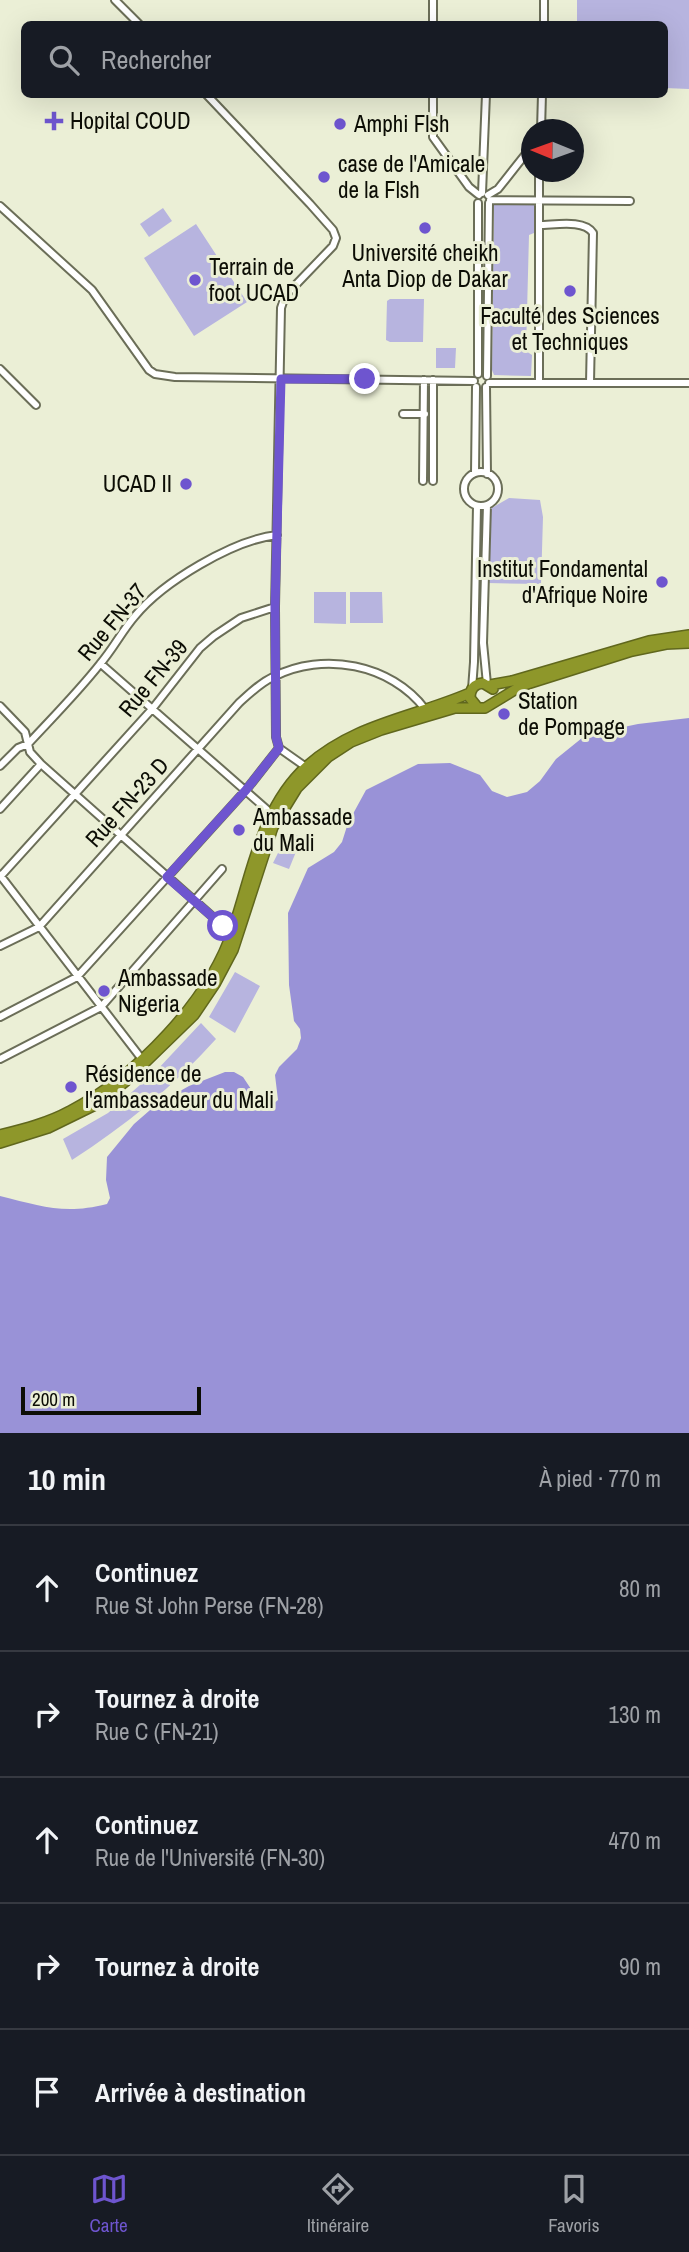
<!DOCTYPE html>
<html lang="fr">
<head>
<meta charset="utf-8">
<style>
	body { margin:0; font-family:"Archivo Narrow",sans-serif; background:#242831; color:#f1f3f6 }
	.compass { position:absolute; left:521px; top:119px; width:63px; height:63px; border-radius:50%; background:#171b24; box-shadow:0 7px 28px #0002; rotate:271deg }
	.scale { position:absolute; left:21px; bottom:18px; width:180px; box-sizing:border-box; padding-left:7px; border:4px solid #0c0d05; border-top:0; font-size:19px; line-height:24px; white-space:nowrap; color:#0c0d05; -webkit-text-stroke:5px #ebefd6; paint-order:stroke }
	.stop { position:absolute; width:21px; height:21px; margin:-16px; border:5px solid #6e55cf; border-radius:50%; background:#fff }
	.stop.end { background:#6e55cf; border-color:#fff; box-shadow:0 2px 7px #0008 }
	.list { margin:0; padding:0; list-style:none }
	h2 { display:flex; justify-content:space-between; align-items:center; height:91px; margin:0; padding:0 28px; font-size:30px }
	h2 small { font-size:23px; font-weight:400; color:#9ea1a6 }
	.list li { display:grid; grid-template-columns:46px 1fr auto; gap:21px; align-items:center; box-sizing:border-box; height:126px; padding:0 28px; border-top:2px solid #363941 }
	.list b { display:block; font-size:26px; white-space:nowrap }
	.list p { margin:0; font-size:23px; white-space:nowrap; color:#9ea1a6 }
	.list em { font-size:23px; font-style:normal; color:#9ea1a6 }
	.icon { flex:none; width:38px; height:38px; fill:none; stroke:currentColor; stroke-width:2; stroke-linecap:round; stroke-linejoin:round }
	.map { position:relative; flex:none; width:689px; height:1433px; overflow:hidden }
	.search { position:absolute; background:#171b24; box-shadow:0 7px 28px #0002; left:21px; right:21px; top:21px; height:77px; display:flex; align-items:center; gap:18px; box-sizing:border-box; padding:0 24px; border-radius:10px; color:#9ea1a6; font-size:26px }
	.sheet { height:721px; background:#171b24 }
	nav { display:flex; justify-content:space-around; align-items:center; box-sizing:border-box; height:98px; border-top:2px solid #363941; background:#171b24; font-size:19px; color:#9ea1a6 }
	nav a { display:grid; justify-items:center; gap:4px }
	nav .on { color:#6e55cf }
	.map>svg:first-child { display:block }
	.green { fill:#b7b4df }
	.water { fill:#9992d7 }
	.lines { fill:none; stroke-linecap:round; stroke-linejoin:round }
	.minor-casing { stroke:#6b6e58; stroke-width:10 }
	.highway-casing { stroke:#60671d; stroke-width:12 }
	.minor { stroke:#fff; stroke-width:6 }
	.highway { stroke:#8e972a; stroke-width:9 }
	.route { stroke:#6e55cf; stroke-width:9 }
	.poi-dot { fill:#6e55cf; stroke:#ebefd6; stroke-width:2.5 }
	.labels { text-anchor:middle; stroke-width:6; stroke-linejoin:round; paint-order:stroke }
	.poi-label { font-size:23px; fill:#0c0d05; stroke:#ebefd6; text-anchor:start }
	.street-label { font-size:23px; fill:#0c0d05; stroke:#ebefd6 }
</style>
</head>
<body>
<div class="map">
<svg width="689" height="1433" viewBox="0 0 689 1433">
	<rect width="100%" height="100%" fill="#ebefd6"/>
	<!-- green -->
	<path class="green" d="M577,0H689V89L665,88L664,24H577Z
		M494,204H535L534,233L529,235L526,351L532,355L531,376L494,375L492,370Z
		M163,208L172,221L149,237L140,224Z
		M196,224L247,302L194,336L144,258Z
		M390,299H424L423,342H390L386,340L387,301Z
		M436,348H456L455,368H436Z
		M509,498L540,500L543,517L541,584L488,583L490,509Z
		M314,592H346V624L314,623Z
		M350,592H382L383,623H350Z
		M288,833L302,837L289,869L273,863Z
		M235,972L260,986L235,1033L209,1017Z
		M201,1023L216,1039C174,1086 125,1126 72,1160L63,1139L108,1113L157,1070Z"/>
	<!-- water -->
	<path class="water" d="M689,718V1433H0V1196C41,1206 64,1215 107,1204L110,1198L106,1180L107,1157L134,1124L157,1104L189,1086L225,1072H234L243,1077L261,1104H273L278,1100L275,1075L279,1067L297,1049L301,1038L300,1029L294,1021L289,985L288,913L308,868L334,852L342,842L348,823L366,790L418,764L450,763L480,775L492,791L507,797L527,792L540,781L556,759L582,738L600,732L638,724Z"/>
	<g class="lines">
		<defs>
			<path id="minor" d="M115,0L139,24
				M433,0V24
				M544,24V0
				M206,94L310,204L333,230L336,238L333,246L285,296L281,308L275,607L276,737L279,748
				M433,94V137L469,187L479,195
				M541,130L542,94
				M482,193L486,94
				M488,195L498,189L532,146
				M490,200L630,201
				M0,206L92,290L149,370L155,374L175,377L474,381
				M539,225C555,225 584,219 593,233L590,383
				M0,369L36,405
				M478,374V203
				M487,376L489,203
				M489,383H689
				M539,383V172
				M486,387L487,474
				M403,414H425
				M464 489a17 17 0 1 1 34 0a17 17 0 1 1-34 0Z
				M475,473L476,387
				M423,481L424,380
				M433,481V380
				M101,664L272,814
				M487,684L483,643L487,505
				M472,689L474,662L477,506
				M0,706L25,732L30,752L41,764L223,926
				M279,748L306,767
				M0,766L18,748L28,744C52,718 78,692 100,664C113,649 122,631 135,616C163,582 233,540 277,535
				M0,809L41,764
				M0,875L141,1058
				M0,877L153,708L200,648L214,636L241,618L275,607
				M0,946L39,927L239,703C250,693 260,683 273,677C323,651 391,664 425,709
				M0,1017L77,977L246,790L279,748
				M0,1059L101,1007L222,869"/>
			<path id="highway" d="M490,685L512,681L649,641L689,635
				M478,708L470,698C470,689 474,684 483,683L493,689
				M0,1135C24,1129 48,1123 70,1111C136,1077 210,1000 233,929C252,874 261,807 307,766C356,723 412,718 470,693
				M0,1143L48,1128L97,1104L126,1081L194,1015L215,984L233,950L273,827L297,788L328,757L351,742L381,730L455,708H485L521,686L632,651L666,644L689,643"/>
		</defs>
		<!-- minor casing -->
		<use href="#minor" class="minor-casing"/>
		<!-- highway casing -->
		<use href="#highway" class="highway-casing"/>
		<!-- minor -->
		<use href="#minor" class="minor"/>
		<!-- highway -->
		<use href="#highway" class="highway"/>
	</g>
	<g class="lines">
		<!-- route -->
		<path class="route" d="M223,926L167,877L246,790L279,748L276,737L275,607L281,379H365"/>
	</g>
	<!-- markers -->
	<g class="poi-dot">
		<path d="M50.5 110.5h7v7h7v7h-7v7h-7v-7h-7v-7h7z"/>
		<circle cx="340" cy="124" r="7"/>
		<circle cx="324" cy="177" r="7"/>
		<circle cx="425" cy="228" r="7"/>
		<circle cx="195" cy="280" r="7"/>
		<circle cx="570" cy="291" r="7"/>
		<circle cx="186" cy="484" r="7"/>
		<circle cx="662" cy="582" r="7"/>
		<circle cx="504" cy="714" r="7"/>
		<circle cx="239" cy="830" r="7"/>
		<circle cx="104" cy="991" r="7"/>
		<circle cx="71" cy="1087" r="7"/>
	</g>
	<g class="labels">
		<!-- poi labels -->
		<g class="poi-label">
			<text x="70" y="129">Hopital COUD</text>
			<text x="354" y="132">Amphi Flsh</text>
			<text x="338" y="172">case de l'Amicale<tspan x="338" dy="26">de la Flsh</tspan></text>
			<text x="425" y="261" text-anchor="middle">Université cheikh<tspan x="425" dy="26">Anta Diop de Dakar</tspan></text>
			<text x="209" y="275">Terrain de<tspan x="209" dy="26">foot UCAD</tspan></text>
			<text x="570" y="324" text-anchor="middle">Faculté des Sciences<tspan x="570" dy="26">et Techniques</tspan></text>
			<text x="172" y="492" text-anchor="end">UCAD II</text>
			<text x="648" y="577" text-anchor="end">Institut Fondamental<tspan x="648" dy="26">d'Afrique Noire</tspan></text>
			<text x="518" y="709">Station<tspan x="518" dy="26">de Pompage</tspan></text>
			<text x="253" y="825">Ambassade<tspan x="253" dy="26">du Mali</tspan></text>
			<text x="118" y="986">Ambassade<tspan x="118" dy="26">Nigeria</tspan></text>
			<text x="85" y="1082">Résidence de<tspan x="85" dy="26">l'ambassadeur du Mali</tspan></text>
		</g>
		<!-- street labels -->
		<g class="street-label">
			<text transform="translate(112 622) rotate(-50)" y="8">Rue FN-37</text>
			<text transform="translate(153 678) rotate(-50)" y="8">Rue FN-39</text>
			<text transform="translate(127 802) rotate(-48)" y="8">Rue FN-23 D</text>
		</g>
	</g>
</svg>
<svg class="compass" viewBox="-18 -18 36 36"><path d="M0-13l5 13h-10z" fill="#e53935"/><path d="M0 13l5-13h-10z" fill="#9ea1a6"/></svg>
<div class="scale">200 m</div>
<div class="stop" style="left:223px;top:926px"></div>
<div class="stop end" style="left:365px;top:379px"></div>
<div class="search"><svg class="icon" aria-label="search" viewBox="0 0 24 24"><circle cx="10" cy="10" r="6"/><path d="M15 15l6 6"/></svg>Rechercher</div>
</div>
<section class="sheet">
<h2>10 min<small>À pied · 770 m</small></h2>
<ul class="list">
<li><svg class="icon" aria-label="ahead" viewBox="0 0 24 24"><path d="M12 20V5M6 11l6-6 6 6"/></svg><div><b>Continuez</b><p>Rue St John Perse (FN-28)</p></div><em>80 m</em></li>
<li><svg class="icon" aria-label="right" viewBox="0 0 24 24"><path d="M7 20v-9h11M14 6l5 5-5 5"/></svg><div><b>Tournez à droite</b><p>Rue C (FN-21)</p></div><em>130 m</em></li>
<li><svg class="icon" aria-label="ahead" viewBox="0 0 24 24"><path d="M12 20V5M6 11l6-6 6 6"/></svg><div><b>Continuez</b><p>Rue de l'Université (FN-30)</p></div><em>470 m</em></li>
<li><svg class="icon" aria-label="right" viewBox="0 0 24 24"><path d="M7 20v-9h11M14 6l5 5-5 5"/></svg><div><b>Tournez à droite</b></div><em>90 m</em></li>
<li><svg class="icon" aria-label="arrive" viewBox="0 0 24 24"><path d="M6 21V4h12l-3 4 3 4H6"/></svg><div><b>Arrivée à destination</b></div></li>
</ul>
</section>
<nav>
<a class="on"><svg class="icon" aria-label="map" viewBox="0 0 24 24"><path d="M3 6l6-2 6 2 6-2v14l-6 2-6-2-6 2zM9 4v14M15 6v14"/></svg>Carte</a>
<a><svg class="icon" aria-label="directions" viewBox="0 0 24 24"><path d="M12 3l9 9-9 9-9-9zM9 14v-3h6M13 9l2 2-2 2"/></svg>Itinéraire</a>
<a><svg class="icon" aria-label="saved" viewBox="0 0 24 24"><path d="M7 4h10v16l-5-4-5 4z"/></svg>Favoris</a>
</nav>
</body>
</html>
